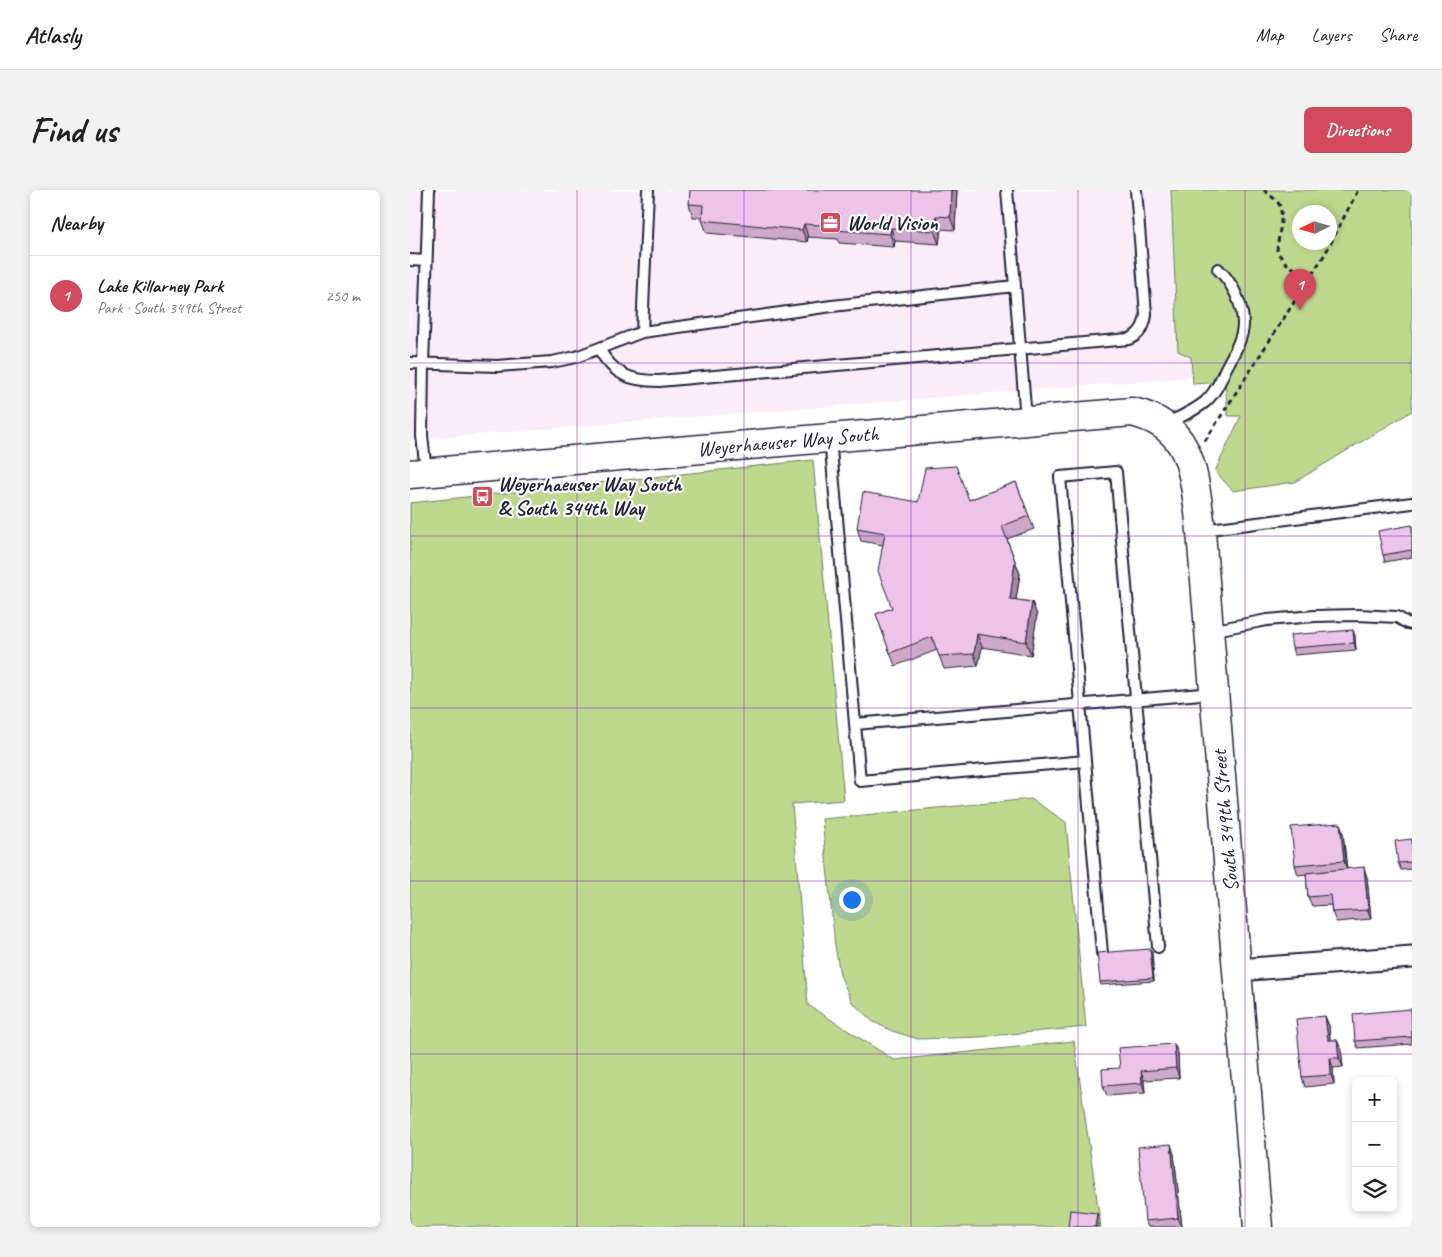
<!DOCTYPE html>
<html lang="en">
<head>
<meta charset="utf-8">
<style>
	body { margin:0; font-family:Caveat,sans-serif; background:#f2f2f2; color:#222 }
	.controls { position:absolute; right:15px; bottom:15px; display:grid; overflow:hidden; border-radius:8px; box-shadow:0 2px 8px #0003 }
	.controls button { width:45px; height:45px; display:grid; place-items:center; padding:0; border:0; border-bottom:1px solid #e0e0e0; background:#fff; color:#222; font:25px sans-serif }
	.compass { position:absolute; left:882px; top:15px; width:45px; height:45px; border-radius:50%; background:#fff; box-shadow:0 2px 8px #0003; rotate:265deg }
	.you { position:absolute; left:441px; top:709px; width:18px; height:18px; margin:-12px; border:4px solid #fff; border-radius:50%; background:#1a73e8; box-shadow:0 0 0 8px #1a73e833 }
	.badge { display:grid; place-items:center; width:32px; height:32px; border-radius:50%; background:#d1495b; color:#fff; font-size:16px; font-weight:700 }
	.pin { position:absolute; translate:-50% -41px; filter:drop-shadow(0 1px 2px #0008) }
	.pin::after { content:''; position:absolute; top:26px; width:18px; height:15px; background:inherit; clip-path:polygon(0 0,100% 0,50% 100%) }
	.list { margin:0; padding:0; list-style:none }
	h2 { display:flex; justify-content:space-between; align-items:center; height:65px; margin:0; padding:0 20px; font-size:21px }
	h2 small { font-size:16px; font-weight:400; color:#767676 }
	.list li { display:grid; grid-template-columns:32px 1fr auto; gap:15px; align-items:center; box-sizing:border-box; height:80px; padding:0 20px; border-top:1px solid #e0e0e0 }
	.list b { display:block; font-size:19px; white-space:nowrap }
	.list p { margin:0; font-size:16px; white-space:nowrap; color:#767676 }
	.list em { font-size:16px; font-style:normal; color:#767676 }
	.icon { flex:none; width:28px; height:28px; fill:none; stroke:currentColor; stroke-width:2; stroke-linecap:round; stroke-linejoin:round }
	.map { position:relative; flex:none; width:1002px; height:1037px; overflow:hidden; border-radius:8px }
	header { display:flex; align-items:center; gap:30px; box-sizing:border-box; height:70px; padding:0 25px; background:#fff; border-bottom:1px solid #e0e0e0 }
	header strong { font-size:24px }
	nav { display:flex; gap:28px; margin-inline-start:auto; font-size:18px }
	.intro { display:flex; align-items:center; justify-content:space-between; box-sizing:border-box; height:120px; padding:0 30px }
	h1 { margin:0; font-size:35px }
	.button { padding:12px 22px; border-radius:8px; background:#d1495b; color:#fff; font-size:18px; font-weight:700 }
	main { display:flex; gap:30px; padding:0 30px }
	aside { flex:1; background:#fff; border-radius:8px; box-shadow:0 2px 8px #0003 }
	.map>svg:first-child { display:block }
	.built { fill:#faedf8 }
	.green { fill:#bed88e; stroke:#707d64; fill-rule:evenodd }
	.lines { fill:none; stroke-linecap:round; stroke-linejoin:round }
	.lane-casing { stroke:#22223b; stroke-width:14 }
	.street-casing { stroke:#22223b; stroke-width:25 }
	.secondary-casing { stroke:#22223b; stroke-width:31 }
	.path { stroke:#22223b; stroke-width:3; stroke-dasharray:5 4; stroke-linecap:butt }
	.lane { stroke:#fff; stroke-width:10 }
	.street { stroke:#fff; stroke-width:21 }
	.secondary { stroke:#fff; stroke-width:28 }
	.wall { fill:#cda8c8; stroke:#22223b }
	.shaded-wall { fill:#a788a3; stroke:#22223b }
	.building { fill:#eec3e9; stroke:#22223b }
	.grid { fill:none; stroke:#7b2cbf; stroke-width:1; stroke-opacity:0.55 }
	.labels { text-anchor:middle; stroke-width:4.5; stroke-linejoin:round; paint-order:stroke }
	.poi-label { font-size:21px; font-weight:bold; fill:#22223b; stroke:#fff; text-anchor:start }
	.street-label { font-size:21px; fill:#22223b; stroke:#fff }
</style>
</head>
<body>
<header>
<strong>Atlasly</strong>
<nav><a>Map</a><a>Layers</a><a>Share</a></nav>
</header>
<div class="intro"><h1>Find us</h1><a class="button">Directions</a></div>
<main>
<aside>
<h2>Nearby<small></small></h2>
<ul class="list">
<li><span class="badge">1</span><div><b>Lake Killarney Park</b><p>Park · South 349th Street</p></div><em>250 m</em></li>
</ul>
</aside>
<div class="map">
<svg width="1002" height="1037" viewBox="0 0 1002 1037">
	<rect width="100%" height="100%" fill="#fff"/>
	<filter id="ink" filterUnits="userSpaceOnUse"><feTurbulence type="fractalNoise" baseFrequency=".02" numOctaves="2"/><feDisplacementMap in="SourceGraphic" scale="10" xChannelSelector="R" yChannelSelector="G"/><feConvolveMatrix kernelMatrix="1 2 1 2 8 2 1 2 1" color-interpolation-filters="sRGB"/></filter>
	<g filter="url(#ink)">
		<!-- built -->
		<path class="built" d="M0,0H771L783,187L0,250Z"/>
		<!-- green -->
		<path class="green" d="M761,0H1002V221L885,292L823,301L805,281L831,226H818L815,192L783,194L781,167L768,161ZM889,22H919V52H889Z
			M403,270L434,610L382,614L398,815L484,870L664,851L691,1037H0V313Z
			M621,609L656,632L676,837L569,847L508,849L482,841L462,831L442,812L430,785L425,755L412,629Z"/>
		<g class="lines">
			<defs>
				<path id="lane" d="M597,0L616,229
					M0,70L16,71
					M232,142L238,0
					M189,159C204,185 220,191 249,191L719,149C730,145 735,135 736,124L726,0
					M0,173L87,176L142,172L166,167L232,142L422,116L605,96
					M755,234C768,228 783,222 795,212C805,203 810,192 815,180C822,166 833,149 833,134C833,114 822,92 808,79
					M420,248L450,591L675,571
					M16,281L12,246L13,174L19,0
					M792,340L1002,313
					M800,441L857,430L905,426L948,425L987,427L997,433L1002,434
					M445,534L803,503
					M692,763L650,287L706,282L748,757"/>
				<path id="street" d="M827,780L1002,767"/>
				<path id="secondary" d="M0,284L722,222C781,235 783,280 790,330L848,1037"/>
			</defs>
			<!-- lane casing -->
			<use href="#lane" class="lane-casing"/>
			<!-- street casing -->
			<use href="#street" class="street-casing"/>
			<!-- secondary casing -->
			<use href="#secondary" class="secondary-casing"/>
			<!-- path -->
			<path class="path" d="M854,0C858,4 866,9 869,14C875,25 867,50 867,62L876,73L899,89
				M795,251L915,64L948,0"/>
			<!-- lane -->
			<use href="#lane" class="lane"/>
			<!-- street -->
			<use href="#street" class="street"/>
			<!-- secondary -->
			<use href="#secondary" class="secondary"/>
		</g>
		<!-- wall -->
		<path class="wall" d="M547,0L545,40L531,39L529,54L485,51L484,57L429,53L428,49L398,47L397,52L297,43L292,30V27H283L279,14Z
			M606,292L624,339L597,349L610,384L606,410L622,412L627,425L621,465L572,457L568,476L534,479L527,460L485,476L466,424L482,418L473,355L451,351L447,338L508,312L559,310Z
			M1002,335V367L975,372L973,365Z
			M943,440L945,446L946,460L884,465L882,458Z
			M933,643L937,679L957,687L961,729L926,732L922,722L921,715L902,716L898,707L896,684L888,685L885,675Z
			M1002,649V679L991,680L988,673Z
			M740,759L742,762L744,791L691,795L690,792Z
			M1001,819L1002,854L948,858L945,851Z
			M915,826L919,836L920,850H927L931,859L933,877L923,878L924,894L895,897L892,887Z
			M764,854L768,863L769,888L734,890L735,903L697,906L693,896L710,878Z
			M764,964L772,1037H738L735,1031Z"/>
		<!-- shaded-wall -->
		<path class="shaded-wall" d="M541,0H547L545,40L540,27Z
			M526,26L531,39L529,54L524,41Z
			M394,34L398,47L397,52L392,40Z
			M481,38L485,51L484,57L480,44Z
			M605,371L610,384L604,421L600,409Z
			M622,412L627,425L621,465L616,452Z
			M943,440L945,446L946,460L944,453Z
			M567,444L572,457L568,476L564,464Z
			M930,633L933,643L937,681L934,671Z
			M954,677L957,687L961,729L958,720Z
			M740,759L742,762L744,791L743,788Z
			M915,826L919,836L921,860L918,850Z
			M927,850L931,859L933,877L929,868Z
			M764,854L768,863L769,888L766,878Z
			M920,868L923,878L924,894L921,885Z
			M731,881L734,890L735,903L732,893Z
			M761,954L764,964L772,1037L768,1028Z
			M687,1023L689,1030L688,1037H685Z"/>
		<!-- building -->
		<path class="building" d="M280,0H541L540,27L526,26L524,41L481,38L480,44L424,40V36L394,34L392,40L292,30L293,15L279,14Z
			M546,276L559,310L606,292L619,326L592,336L605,371L600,409L622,412L616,452L567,444L564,464L529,466L522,447L480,463L466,424L482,418L468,381L475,343L447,338L453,302L508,312L515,278Z
			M1002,335V360L973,365L968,341Z
			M943,440L944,453L882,458L880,445Z
			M930,633L934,671L885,675L881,637Z
			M1002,649V672L988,673L985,651Z
			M954,677L958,720L922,722L920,705L898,707L896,683Z
			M740,759L743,788L690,792L687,763Z
			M1001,819L1002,847L945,851L943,824Z
			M915,826L918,850H927L929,868H920L921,885L892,887L886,829Z
			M764,854L766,878L731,881L732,893L693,896L692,879L710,878L708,858Z
			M761,954L768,1028L735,1031L728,957Z
			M660,1020L687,1023L685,1037H658Z"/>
	</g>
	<!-- grid -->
	<path class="grid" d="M167,0V1037M334,0V1037M501,0V1037M668,0V1037M835,0V1037M0,173H1002M0,346H1002M0,518H1002M0,691H1002M0,864H1002"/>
	<!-- icons -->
	<defs>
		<symbol id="office-square" viewBox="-11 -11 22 22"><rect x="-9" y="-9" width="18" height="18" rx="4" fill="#d1495b" stroke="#fff"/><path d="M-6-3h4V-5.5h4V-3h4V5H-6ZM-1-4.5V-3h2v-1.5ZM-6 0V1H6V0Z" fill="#fff"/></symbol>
		<symbol id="bus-square" viewBox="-11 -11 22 22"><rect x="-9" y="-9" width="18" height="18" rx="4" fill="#d1495b" stroke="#fff"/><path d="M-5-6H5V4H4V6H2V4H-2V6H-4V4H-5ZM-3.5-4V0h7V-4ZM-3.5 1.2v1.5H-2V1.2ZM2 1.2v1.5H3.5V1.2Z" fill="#fff"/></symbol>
	</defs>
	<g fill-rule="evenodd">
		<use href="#office-square" x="408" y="20" width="25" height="25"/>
		<use href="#bus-square" x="60" y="294" width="25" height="25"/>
	</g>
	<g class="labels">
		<!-- poi labels -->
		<g class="poi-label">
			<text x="437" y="40">World Vision</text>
			<text x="88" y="301">Weyerhaeuser Way South<tspan x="88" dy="24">&amp; South 344th Way</tspan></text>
		</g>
		<!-- street labels -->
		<g class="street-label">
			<text transform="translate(378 251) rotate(-5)" y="7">Weyerhaeuser Way South</text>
			<text transform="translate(815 631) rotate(-95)" y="7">South 349th Street</text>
		</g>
	</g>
</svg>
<div class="controls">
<button>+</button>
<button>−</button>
<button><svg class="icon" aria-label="layers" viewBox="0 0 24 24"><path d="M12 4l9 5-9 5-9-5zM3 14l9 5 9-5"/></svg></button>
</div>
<svg class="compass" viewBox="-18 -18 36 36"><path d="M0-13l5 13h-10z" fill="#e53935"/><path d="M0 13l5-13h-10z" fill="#767676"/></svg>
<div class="you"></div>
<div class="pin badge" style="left:890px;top:120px">1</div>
</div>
</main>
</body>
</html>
